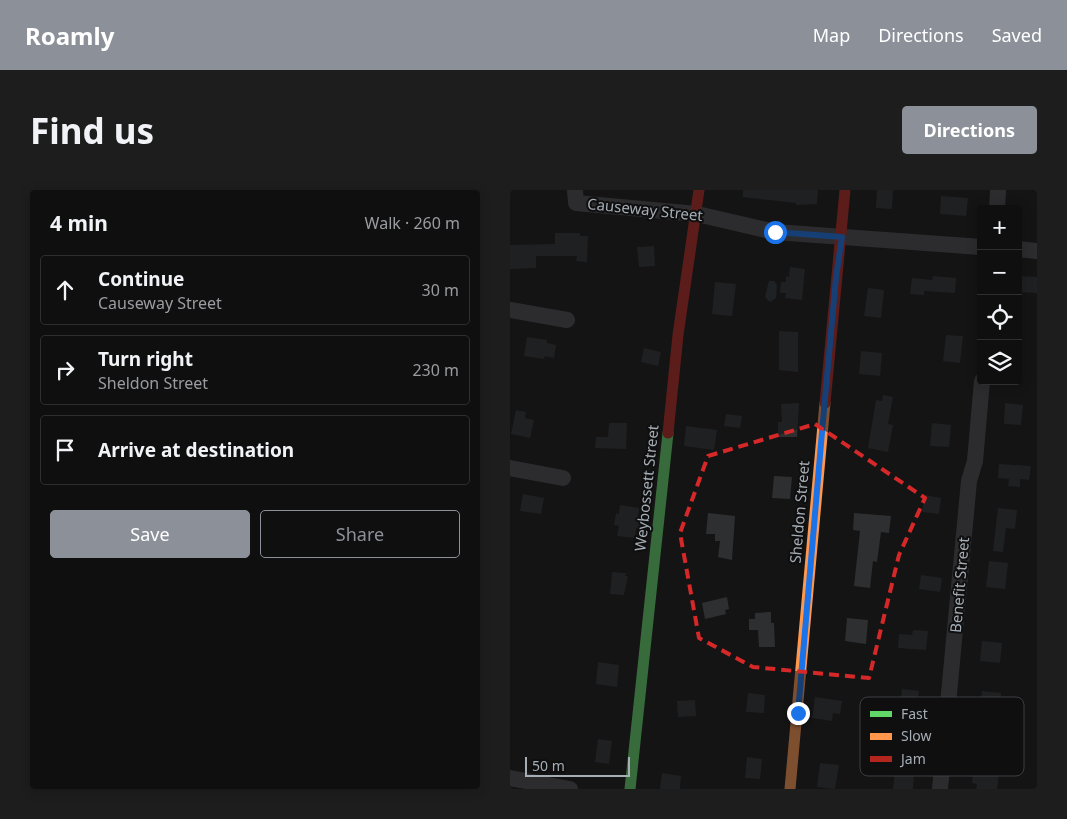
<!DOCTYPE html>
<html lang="en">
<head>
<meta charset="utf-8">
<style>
	body { margin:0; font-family:"Noto Sans",sans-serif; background:#1d1d1e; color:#f1f3f6 }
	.controls { position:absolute; right:15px; top:15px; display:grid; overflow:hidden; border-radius:5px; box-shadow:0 2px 12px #0003 }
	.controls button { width:45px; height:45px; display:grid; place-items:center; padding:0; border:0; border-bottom:1px solid #2f2f30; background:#0f0f10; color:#f1f3f6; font:25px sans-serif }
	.scale { position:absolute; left:15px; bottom:12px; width:105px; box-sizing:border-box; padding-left:5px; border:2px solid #a5adb5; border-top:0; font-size:14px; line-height:18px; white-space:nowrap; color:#a5adb5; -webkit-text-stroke:4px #0f0f10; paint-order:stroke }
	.stop { position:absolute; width:15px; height:15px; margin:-11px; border:4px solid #1a73e8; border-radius:50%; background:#fff }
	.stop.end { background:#1a73e8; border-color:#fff; box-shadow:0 1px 5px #0008 }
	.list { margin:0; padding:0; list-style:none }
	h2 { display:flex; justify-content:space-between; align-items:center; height:65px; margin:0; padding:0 20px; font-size:21px }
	h2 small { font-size:16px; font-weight:400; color:#9b9c9f }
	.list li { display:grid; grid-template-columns:32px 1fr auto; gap:15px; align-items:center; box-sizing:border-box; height:70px; margin:0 10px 10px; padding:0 10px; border:1px solid #2f2f30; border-radius:5px }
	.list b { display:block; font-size:19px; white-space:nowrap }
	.list p { margin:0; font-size:16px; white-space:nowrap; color:#9b9c9f }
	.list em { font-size:16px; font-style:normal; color:#9b9c9f }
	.actions { display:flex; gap:10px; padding:15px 20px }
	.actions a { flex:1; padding:11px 0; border:1px solid #8c9099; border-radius:5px; text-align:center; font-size:18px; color:#8c9099 }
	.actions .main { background:#8c9099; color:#fff }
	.icon { flex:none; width:28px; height:28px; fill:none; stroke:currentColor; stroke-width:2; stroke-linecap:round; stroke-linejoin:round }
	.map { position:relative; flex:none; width:527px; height:599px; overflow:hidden; border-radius:5px }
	header { display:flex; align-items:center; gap:30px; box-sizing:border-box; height:70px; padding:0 25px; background:#8c9099; color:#fff }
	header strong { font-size:24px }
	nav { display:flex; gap:28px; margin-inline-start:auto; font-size:18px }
	.intro { display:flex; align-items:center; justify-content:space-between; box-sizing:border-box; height:120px; padding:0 30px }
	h1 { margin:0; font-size:35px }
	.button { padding:12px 22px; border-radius:5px; background:#8c9099; color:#fff; font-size:18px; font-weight:700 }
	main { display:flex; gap:30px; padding:0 30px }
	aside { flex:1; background:#0f0f10; border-radius:5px; box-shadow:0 2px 12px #0003 }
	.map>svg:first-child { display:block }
	.water { fill:#2a3438 }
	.building { fill:#2e2f30 }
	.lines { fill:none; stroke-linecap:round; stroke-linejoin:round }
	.street { stroke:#494b4d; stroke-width:16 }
	.fast { stroke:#63d668; stroke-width:11 }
	.slow { stroke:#ff974d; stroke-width:11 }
	.jam { stroke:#b3261e; stroke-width:11 }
	.route { stroke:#1a73e8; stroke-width:6 }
	.marked { fill:none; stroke:#d62828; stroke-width:4; stroke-dasharray:10 6; stroke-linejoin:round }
	.labels { text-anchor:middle; stroke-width:4; stroke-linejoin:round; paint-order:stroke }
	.street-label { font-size:15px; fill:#a5adb5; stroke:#0f0f10 }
	.key { fill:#0f0f10; stroke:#3c3e42; stroke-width:1 }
	.key-label { font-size:14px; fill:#a5adb5 }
</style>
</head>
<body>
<header>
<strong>Roamly</strong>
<nav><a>Map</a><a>Directions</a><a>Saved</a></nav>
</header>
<div class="intro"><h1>Find us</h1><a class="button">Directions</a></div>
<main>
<aside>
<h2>4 min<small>Walk · 260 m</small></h2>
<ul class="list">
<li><svg class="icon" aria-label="ahead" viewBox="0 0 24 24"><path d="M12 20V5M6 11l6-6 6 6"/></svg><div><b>Continue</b><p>Causeway Street</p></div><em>30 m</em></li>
<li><svg class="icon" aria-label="right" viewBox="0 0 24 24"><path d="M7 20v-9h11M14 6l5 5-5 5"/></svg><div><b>Turn right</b><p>Sheldon Street</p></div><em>230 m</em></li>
<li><svg class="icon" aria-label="arrive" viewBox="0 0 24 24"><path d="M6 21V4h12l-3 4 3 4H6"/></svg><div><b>Arrive at destination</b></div></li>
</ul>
<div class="actions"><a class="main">Save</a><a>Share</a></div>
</aside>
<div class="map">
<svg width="527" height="599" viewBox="0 0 527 599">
	<rect width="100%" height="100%" fill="#141415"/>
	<!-- water -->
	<path class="water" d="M259,91H264L267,95L266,108L260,112L255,107Z"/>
	<!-- building -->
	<path class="building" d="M233,0H308L307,14L286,15V13L233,7Z
		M367,0H383L382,19L366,18Z
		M431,6L458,8L456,26L430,24Z
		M45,43H70V46H78L77,72L66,71L67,66H26V78L0,79V55L45,54Z
		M144,56L145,76L129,77L127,57Z
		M280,77L295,79L292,110L275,108L276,103H270L271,92H276V86L279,87Z
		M423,86L446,88L445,103L414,101V105L400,104L402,88L422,90Z
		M508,86L527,87V103L508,102Z
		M205,92L226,94L222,126L202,124Z
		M358,98L374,100L371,128L354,126Z
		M269,141L288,142V182L269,180Z
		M436,145L453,146L450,173L433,171Z
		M17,147L37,150V153L46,155L44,168L35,166L34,169L14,166Z
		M134,158L151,162L148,176L131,172Z
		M351,161L372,163L370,186L349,184Z
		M373,205L383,207L378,234L383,235L378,262L358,258L366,210L372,211Z
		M289,213L287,247H268V232H272L271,214Z
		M495,213L513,215L511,235L494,234Z
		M6,220L16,222L15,228L24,230L20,248L1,244Z
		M216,224L232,226L230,238L214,236Z
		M99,233H117L116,259L85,258L86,247H98Z
		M422,233L441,235L439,257L420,256Z
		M176,236L207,240L204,260L174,256Z
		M489,274L521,276L519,290L510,289V297L498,296L499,289L488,288Z
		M264,286L282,287L280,309L262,308Z
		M13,304L34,308L31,324L10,321Z
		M415,305L431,308L429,324L412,322Z
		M110,315L129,318L128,326L133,327L131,339L126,338L125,348L107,346L109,336L104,335L106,323L109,324Z
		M488,318L507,320L505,339L496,338L493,362L483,361Z
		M198,323L225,326L222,370L208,367L210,351H205V344H196Z
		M344,323L381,326L379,343L371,342L367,372L363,371L360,398L344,396L350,341L343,340Z
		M479,371L498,373L495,399L476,397Z
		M102,382L116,383L115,386H118L114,405L100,404Z
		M411,385L432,388L430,402L409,399Z
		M217,407L219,419L215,420L216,424L195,429L192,413Z
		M261,422V433H264L265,457H249L248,440H239V429H245V423Z
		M337,428L358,430L356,454L335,451Z
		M403,440L418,441L416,460L388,458L389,444L402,445Z
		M472,451L492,453L490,473L470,471Z
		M88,472L109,475L107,497L86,494Z
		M392,499L409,501L406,524L389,522Z
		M472,501L491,503L490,524L470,522Z
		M238,503L255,505L254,523L236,522Z
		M305,507L332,511L330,524L323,523L322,531L302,528Z
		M185,510L186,526L168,527L167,511Z
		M88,549L102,551L99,574L85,572Z
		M237,567L252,569L250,589L235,588Z
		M310,573L329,575L325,599L307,597Z
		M385,580L404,582L403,599H383Z
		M463,582L489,585L487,599H466L467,594L462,593Z
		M152,583L171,586L170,599H150Z"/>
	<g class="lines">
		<!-- street -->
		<path class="street" d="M65,0L66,13L187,24L265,42L471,57
			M487,19L488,0
			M508,59L527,61
			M0,120L57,130
			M0,278L53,288
			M0,588L60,599
			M430,599L459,291L465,271L472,191"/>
		<!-- fast -->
		<path class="fast" d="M120,599L158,243"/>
		<!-- slow -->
		<path class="slow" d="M280,599L315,213"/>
		<!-- jam -->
		<path class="jam" d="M315,213L335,0
			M158,243L168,145L189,0"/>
	</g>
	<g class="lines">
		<!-- route -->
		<path class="route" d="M265,42L332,47L326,87L312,242L288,523"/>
	</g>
	<!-- marked area -->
	<path d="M0 0H527V599H0ZM305,234L415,308L389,365L359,488L243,477L189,448L170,343L198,266Z" fill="#141415" fill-opacity=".55" fill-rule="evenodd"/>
	<path class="marked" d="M305,234L415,308L389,365L359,488L243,477L189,448L170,343L198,266Z"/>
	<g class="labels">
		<!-- street labels -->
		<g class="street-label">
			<text transform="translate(135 20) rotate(6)" y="5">Causeway Street</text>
			<text transform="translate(137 298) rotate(-84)" y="5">Weybossett Street</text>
			<text transform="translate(290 322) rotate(-85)" y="5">Sheldon Street</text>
			<text transform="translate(450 395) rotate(-85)" y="5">Benefit Street</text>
		</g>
	</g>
	<!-- legend -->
	<rect x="350" y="507" width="164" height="79" rx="8" class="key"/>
	<rect x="360" y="521" width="22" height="6" fill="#63d668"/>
	<rect x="360" y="543" width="22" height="7" fill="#ff974d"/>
	<rect x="360" y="566" width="22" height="6" fill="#b3261e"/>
	<g class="key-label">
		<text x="391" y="529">Fast</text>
		<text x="391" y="551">Slow</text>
		<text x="391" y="574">Jam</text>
	</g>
</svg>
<div class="controls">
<button>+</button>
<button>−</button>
<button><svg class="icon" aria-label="locate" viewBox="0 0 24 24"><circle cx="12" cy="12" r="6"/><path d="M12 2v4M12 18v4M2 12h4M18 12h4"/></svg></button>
<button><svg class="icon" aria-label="layers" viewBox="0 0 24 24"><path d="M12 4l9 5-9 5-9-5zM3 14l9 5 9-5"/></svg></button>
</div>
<div class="scale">50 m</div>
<div class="stop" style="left:265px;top:42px"></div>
<div class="stop end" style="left:288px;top:523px"></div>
</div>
</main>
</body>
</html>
